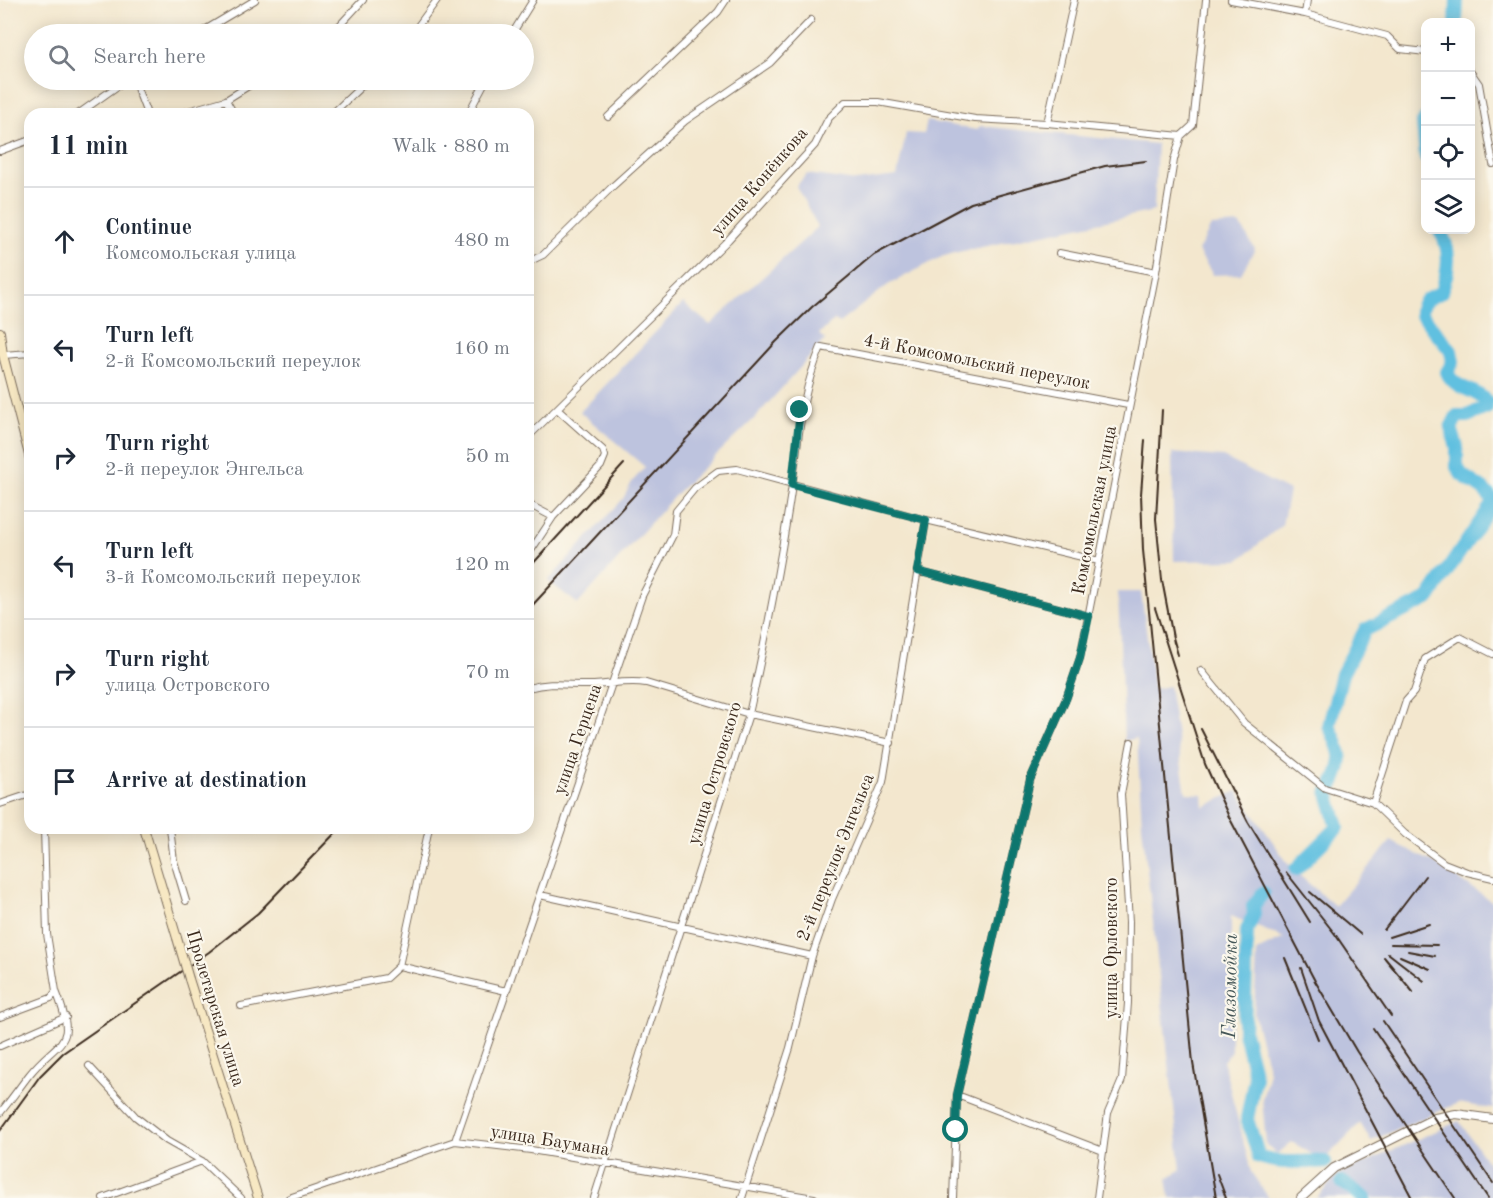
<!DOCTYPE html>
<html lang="en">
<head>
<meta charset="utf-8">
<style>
	body { margin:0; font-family:"Old Standard TT",serif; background:#f2f2f3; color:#1f2937 }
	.controls { position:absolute; right:18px; top:18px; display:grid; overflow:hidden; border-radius:12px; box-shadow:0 3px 15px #0003 }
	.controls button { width:54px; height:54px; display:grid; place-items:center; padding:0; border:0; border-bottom:2px solid #e0e1e3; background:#fff; color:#1f2937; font:30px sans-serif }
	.stop { position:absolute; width:18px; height:18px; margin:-14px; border:4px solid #0f766e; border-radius:50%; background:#fff }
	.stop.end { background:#0f766e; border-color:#fff; box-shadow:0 2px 6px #0008 }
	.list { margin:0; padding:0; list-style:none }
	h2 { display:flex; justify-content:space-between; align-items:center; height:78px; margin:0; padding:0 24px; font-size:26px }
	h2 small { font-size:20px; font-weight:400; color:#747a83 }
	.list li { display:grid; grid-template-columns:39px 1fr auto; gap:18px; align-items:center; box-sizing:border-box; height:108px; padding:0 24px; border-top:2px solid #e0e1e3 }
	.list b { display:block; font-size:22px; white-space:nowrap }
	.list p { margin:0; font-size:20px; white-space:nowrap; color:#747a83 }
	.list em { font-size:20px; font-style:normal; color:#747a83 }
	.icon { flex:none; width:33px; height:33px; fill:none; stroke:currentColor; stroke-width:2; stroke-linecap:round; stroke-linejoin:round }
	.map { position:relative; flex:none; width:1493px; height:1198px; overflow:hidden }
	.search { position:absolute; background:#fff; box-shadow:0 3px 15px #0003; left:24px; top:24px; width:510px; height:66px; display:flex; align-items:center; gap:15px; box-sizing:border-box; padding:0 21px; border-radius:33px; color:#747a83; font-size:22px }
	.panel { position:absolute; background:#fff; box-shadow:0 3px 15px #0003; left:24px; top:108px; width:510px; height:726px; border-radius:18px }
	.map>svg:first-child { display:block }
	.industrial { fill:#bdc3de }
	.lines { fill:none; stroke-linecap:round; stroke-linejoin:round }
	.river { stroke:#61c0e0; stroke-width:14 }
	.minor-casing { stroke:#7b6c5c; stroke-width:8 }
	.tertiary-casing { stroke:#7b6c5c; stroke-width:10 }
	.secondary-casing { stroke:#7b6c5c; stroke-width:10 }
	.minor { stroke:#fff; stroke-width:6 }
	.tertiary { stroke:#fff; stroke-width:8 }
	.secondary { stroke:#f7e8c3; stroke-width:8 }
	.rail { stroke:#3b2a1e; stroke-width:2 }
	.secondary-bridge-casing { stroke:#7b6c5c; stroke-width:10; stroke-linecap:butt }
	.secondary-bridge { stroke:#f7e8c3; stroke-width:8 }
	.route { stroke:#0f766e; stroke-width:8 }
	.labels { text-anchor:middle; stroke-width:4.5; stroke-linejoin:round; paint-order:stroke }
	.street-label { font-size:18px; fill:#3b2a1e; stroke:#fbf7ec }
	.water-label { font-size:20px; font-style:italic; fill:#465758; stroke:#fbf7ec }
</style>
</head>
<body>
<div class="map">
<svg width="1493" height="1198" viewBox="0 0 1493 1198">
	<rect width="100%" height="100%" fill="#fbf7ec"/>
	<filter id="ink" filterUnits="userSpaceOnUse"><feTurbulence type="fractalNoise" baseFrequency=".0167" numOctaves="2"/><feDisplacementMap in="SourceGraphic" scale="12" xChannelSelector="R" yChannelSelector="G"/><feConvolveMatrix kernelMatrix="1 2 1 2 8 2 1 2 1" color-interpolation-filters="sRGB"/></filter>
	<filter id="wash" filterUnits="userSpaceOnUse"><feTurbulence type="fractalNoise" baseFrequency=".008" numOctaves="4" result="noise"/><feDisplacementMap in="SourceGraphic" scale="24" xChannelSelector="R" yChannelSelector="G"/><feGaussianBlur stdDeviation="1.35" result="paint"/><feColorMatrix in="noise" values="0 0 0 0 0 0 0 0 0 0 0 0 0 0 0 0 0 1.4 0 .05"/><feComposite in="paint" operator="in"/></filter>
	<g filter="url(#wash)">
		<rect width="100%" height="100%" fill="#f3e7ce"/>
		<!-- industrial -->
		<path class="industrial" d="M927,121L977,130L980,126L1157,144L1154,211L958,252L941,257L888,285L839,323L835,320L819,334L825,340L754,419L678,492L578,604L548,581L623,499L632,482L645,467L580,412L683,303L710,325L818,227L796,186L807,174L856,181L897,176L906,133L924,134Z
			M1240,224L1255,249L1241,274L1213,275L1198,251L1211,226Z
			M1172,453L1223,457L1289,491L1282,525L1239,560L1174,561Z
			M1118,592H1141L1154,689L1169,686L1186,793L1203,794L1204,807L1237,791L1292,869L1335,906L1391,841L1436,864L1493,902V1109L1458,1103L1371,1141L1360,1123L1323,1161L1292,1142L1277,1154L1266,1144L1262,1099L1269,1072L1254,1014L1257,951L1284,938L1231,916V1052L1223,1061L1251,1172L1269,1198H1170L1167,1178L1181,1170L1142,825L1137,738L1124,741Z
			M1459,1121L1493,1170V1198H1317L1337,1175Z"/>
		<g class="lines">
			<!-- river -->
			<path class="river" d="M1456,22L1457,0
				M1426,118L1423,123L1426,158
				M1439,230C1452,248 1449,272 1441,292C1430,299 1420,299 1421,314L1451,351L1453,362L1447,372C1454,390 1476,388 1487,402L1486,408L1467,416H1457L1451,428L1457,447V467L1462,475L1483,489L1493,500
				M1296,869L1338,827L1328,793C1345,765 1344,755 1329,726L1342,674L1365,630L1428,599L1493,503
				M1263,893L1253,906L1254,914L1247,930L1244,1032L1255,1077L1247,1119L1259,1157C1285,1166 1300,1160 1325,1162
				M1342,1182L1365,1198"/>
		</g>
	</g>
	<g filter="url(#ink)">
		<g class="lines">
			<defs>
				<path id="minor" d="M1231,0L1305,14L1387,36L1400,49L1426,52
					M1305,14L1307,0
					M198,34L255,0
					M327,34L340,25L363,0
					M412,34L437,0
					M512,34L533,0
					M1470,71L1479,84L1493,164
					M134,80L147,114
					M226,100L234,114
					M78,114L126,80
					M178,114L226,100L258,80
					M332,114L368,80
					M468,114L486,80
					M608,117L718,12L726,0
					M1047,123L1074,0
					M0,151L30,140
					M1059,253L1156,272
					M528,262L543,255L613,186L685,121L770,63L811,20
					M3,355L30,353
					M528,437L728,240L815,145L828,119L845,102H878L975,119L1047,123L1181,136
					M528,504L553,517L601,466L605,456L603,450L557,409
					M528,555L553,517
					M917,571L1089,616
					M1201,670L1244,723L1325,788L1373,803L1405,834L1444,863L1467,872L1493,878
					M528,688C553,681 569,686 594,685C612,684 628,680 646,683L749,714L891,743
					M1373,803L1406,701L1414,692L1425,659L1460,637L1493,654
					M0,804L30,794
					M170,828L174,861L186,901
					M540,895L812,956
					M399,966L429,828
					M241,1006L386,978L399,966L506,991
					M0,1017L51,998L56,991L47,934L44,828
					M0,1046L66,1017
					M89,1066L136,1117L167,1141L202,1161L241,1198
					M957,1095L1103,1151
					M0,1113C10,1101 19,1088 29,1075C59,1037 79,1049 56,991
					M455,1141L642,596L673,535L676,511L695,488L718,471L737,469L926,520L1099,561
					M103,1198L202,1161
					M289,1198L455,1141L531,1150L814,1198
					M594,1198L749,714C766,638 781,561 792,485C800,432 800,398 821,347L1128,405
					M742,1198L790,1048L812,956L832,899L883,782L926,520
					M953,1198L957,1095L1030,780L1066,699L1080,658L1156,272L1174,160L1181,136L1193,125L1206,0
					M1097,1198L1108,1113L1122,1080L1128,1003L1129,922L1121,794L1131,742"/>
				<path id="tertiary" d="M1301,1198L1334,1168L1435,1118L1456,1114L1493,1119"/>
				<path id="secondary" d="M0,332L3,355L30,459
					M144,828L177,938
					M189,979L258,1198"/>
			</defs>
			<!-- minor casing -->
			<use href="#minor" class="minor-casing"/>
			<!-- tertiary casing -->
			<use href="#tertiary" class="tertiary-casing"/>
			<!-- secondary casing -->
			<use href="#secondary" class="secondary-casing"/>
			<!-- minor -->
			<use href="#minor" class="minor"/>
			<!-- tertiary -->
			<use href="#tertiary" class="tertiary"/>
			<!-- secondary -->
			<use href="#secondary" class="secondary"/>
			<!-- rail -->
			<path class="rail" d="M1162,410L1156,519L1162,580L1174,643
				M1145,440L1141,494L1143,550L1193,1063L1216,1198
				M528,569L624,464
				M1155,608L1205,764L1229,817L1315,981L1357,1052L1455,1198
				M528,610L776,342L812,307L874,255L971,203L1105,166L1146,161
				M1172,634L1178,655
				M1201,729L1248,822L1310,922
				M1286,872L1335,934L1391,1016
				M1310,892L1360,934
				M1384,930L1425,876
				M1389,937L1429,924
				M1391,944L1437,945
				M1408,951L1435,956
				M1388,953L1424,981
				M1400,956L1430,969
				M1384,957L1413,992
				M1285,958L1318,1039
				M1301,968L1319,1021L1412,1198
				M1383,1021L1493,1183
				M1373,1028L1488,1198
				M0,1131L40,1076L63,1053L209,952L258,913L340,828
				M1217,1174L1226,1198"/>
			<defs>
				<path id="secondary-bridge" d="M177,938L189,979"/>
			</defs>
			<!-- secondary-bridge casing -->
			<use href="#secondary-bridge" class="secondary-bridge-casing"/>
			<!-- secondary-bridge -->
			<use href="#secondary-bridge" class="secondary-bridge"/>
		</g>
	</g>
	<g class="lines" filter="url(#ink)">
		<!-- route -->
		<path class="route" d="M800,410L792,485L926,520L917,571L1089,616L1080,658L1066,699L1030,780L957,1095L956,1130"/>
	</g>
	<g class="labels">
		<!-- street labels -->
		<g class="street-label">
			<text transform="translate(759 181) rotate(-49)" y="6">улица Конёнкова</text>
			<text transform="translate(977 361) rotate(11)" y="6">4-й Комсомольский переулок</text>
			<text transform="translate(1094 510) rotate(-79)" y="6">Комсомольская улица</text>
			<text transform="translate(577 739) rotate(-71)" y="6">улица Герцена</text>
			<text transform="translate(714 773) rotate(-73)" y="6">улица Островского</text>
			<text transform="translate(835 857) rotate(-68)" y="6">2-й переулок Энгельса</text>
			<text transform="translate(1111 948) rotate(-90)" y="6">улица Орловского</text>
			<text transform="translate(216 1008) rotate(73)" y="6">Пролетарская улица</text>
			<text transform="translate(550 1140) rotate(9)" y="6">улица Баумана</text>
		</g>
		<!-- water labels -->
		<g class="water-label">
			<text transform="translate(1229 986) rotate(-89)" y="7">Глазомойка</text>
		</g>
	</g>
</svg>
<div class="controls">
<button>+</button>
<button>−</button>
<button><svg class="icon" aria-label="locate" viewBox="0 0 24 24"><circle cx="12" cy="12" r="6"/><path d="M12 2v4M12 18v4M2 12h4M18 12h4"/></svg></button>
<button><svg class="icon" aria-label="layers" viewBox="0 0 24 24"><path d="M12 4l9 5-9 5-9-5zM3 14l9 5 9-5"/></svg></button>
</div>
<div class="stop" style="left:956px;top:1130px"></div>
<div class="stop end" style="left:800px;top:410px"></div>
<div class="search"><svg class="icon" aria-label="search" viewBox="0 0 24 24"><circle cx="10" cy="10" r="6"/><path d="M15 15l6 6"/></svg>Search here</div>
<section class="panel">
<h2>11 min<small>Walk · 880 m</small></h2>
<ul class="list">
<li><svg class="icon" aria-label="ahead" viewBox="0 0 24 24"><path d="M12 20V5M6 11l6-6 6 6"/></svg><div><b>Continue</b><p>Комсомольская улица</p></div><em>480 m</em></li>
<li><svg class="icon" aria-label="left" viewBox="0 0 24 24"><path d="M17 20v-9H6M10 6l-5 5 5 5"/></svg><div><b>Turn left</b><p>2-й Комсомольский переулок</p></div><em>160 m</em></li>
<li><svg class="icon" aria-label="right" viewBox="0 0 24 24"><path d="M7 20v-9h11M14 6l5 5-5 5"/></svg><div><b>Turn right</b><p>2-й переулок Энгельса</p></div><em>50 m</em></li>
<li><svg class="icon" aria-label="left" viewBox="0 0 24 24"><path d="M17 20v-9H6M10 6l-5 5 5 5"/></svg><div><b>Turn left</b><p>3-й Комсомольский переулок</p></div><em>120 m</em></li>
<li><svg class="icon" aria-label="right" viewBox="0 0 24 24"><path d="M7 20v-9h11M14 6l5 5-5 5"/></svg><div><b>Turn right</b><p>улица Островского</p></div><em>70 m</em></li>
<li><svg class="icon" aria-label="arrive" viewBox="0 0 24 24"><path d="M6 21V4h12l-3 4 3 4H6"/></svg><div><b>Arrive at destination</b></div></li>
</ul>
</section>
</div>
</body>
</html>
